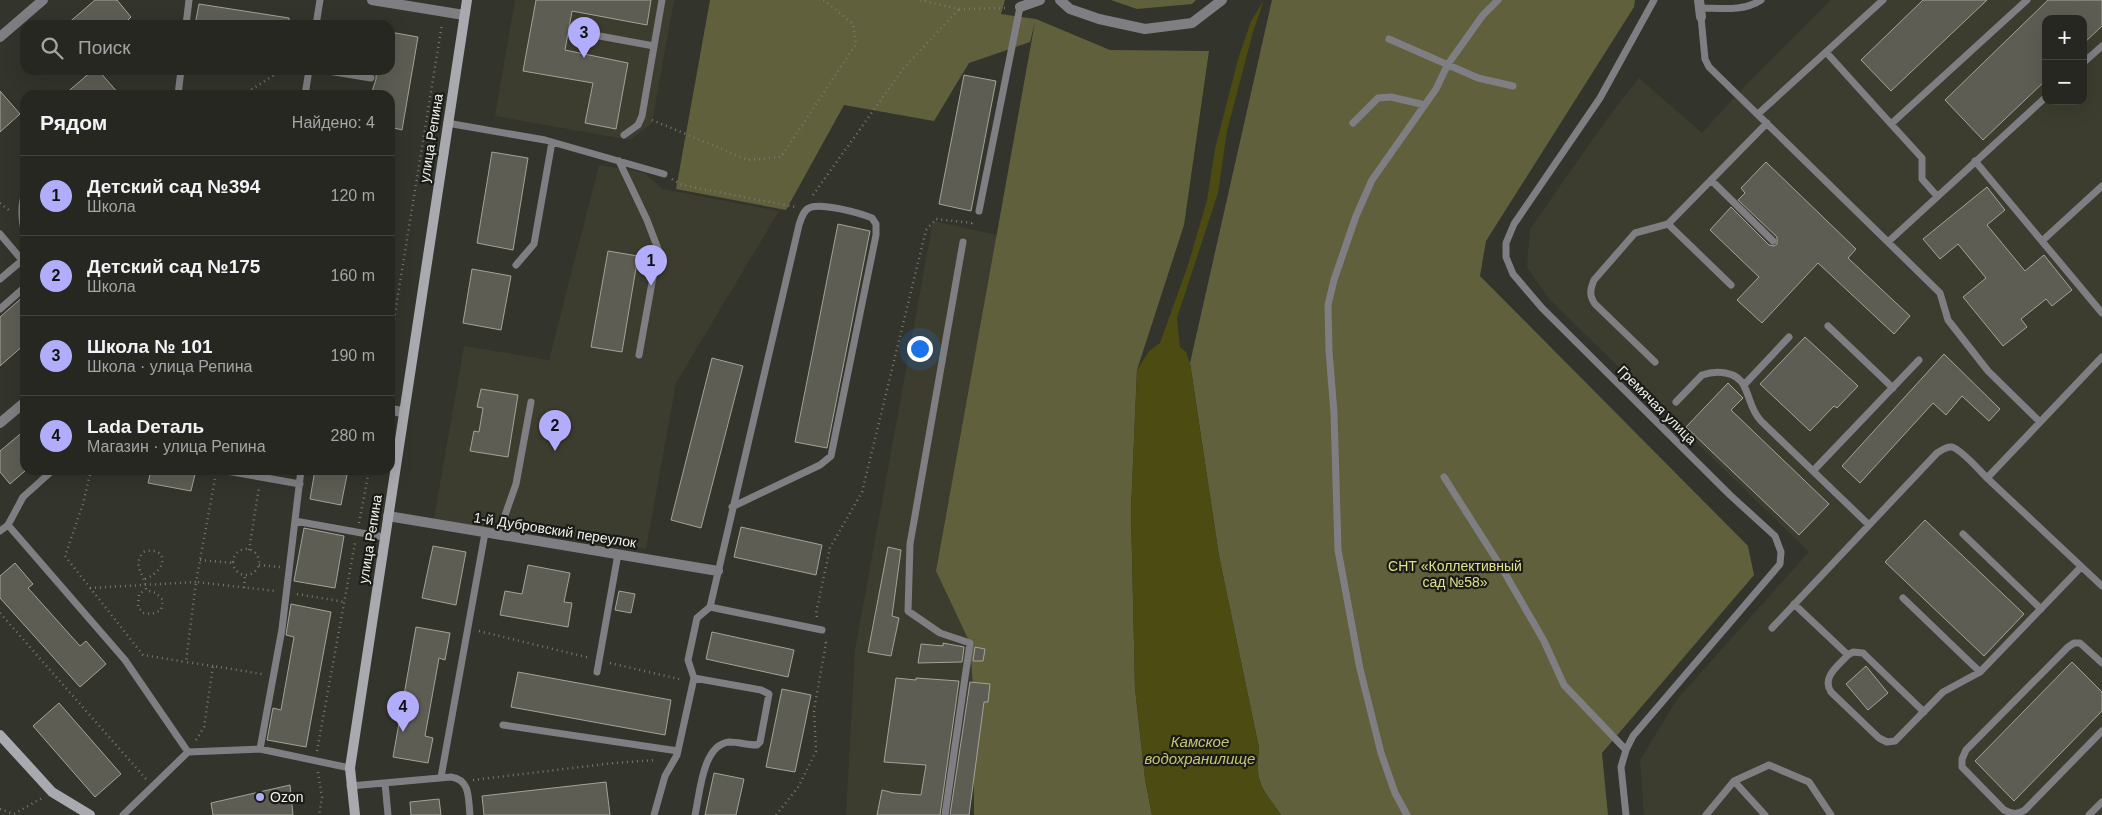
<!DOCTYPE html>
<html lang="ru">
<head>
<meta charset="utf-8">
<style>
	body { margin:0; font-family:Helvetica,sans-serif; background:#2e2f29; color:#f1f3f6 }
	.controls { position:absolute; right:15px; top:15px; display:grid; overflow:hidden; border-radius:10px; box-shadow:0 5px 20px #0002 }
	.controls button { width:45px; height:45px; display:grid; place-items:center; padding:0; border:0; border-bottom:1px solid #42443e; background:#262720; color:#f1f3f6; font:25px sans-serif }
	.you { position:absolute; left:919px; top:348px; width:18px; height:18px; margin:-12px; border:4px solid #fff; border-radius:50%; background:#1a73e8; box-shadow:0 0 0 8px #1a73e833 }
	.badge { display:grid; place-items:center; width:32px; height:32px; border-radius:50%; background:#b1adfa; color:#111; font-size:16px; font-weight:700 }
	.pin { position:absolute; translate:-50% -41px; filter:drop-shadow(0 1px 2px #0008) }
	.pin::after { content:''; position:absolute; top:26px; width:18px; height:15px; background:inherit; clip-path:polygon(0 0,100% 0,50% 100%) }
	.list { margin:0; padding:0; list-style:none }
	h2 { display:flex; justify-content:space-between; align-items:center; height:65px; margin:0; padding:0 20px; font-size:21px }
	h2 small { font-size:16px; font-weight:400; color:#a4a5a5 }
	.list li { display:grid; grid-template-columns:32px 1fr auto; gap:15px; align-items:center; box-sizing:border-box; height:80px; padding:0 20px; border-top:1px solid #42443e }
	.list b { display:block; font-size:19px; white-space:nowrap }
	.list p { margin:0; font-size:16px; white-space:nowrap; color:#a4a5a5 }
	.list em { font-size:16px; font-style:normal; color:#a4a5a5 }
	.icon { flex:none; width:28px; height:28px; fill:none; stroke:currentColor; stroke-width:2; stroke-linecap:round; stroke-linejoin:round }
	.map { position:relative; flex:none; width:2102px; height:815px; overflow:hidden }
	.search { position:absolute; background:#262720; box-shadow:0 5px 20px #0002; left:20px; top:20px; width:375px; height:55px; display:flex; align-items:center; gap:12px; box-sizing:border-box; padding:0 18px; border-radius:15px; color:#a4a5a5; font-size:19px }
	.panel { position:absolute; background:#262720; box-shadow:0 5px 20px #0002; left:20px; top:90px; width:375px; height:385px; border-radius:15px }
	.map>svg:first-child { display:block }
	.built { fill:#3d3d2f; fill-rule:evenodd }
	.green { fill:#60603d }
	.water { fill:#4b4b12 }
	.building { fill:#5d5d54; stroke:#a3a399 }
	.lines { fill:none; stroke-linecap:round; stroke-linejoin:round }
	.path { stroke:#797972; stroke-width:2.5; stroke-dasharray:1 4; stroke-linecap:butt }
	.lane { stroke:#7f7f83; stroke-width:7 }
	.street { stroke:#7f7f83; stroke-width:10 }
	.secondary { stroke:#a9a9b0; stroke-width:10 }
	.poi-dot { fill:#b1adfa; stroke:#1b1b17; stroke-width:2 }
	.labels { text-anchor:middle; stroke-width:4.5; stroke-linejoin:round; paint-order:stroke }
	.street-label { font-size:14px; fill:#f1f1ec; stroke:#1b1b17 }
	.park-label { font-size:14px; fill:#e1e28e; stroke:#1b1b17 }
	.poi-label { font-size:14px; fill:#f1f1ec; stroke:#1b1b17; text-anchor:start }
	.water-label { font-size:15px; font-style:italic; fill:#c6c673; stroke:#1b1b17 }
</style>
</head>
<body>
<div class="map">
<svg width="2102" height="815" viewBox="0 0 2102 815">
	<rect width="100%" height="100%" fill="#33342b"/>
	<!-- built -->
	<path class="built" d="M515,0H674L652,123L630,140L495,116Z
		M1831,0H2102V815H1644L1640,760L1678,698L1809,552L1550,300L1527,267L1530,229L1609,116L1639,78L1702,133L1742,89ZM2046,19H2083V101H2046Z
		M599,165L645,173L662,189L779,211L676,383L646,549L546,531L510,532L434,519L464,346L549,360Z
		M933,221L997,235L936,571L970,643L973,688L960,815H846L855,650Z"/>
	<!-- green -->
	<path class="green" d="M710,0H1005L1001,14L1036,19L1110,50L1209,51L1184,225L1137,370L1131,510L1135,688L1145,779L1152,815H974L973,688L970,643L936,571L1035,22L1030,42L969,63L934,121L844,105L786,210L676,189Z
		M1111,0H1196L1192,4L1137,9Z
		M1272,0H1635L1634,7L1486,241L1480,276L1748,546L1754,575L1602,753L1608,815H1281C1261,786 1255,785 1259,748L1219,556L1190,363Z"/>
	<!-- water -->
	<path class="water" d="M1264,0L1253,32L1227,131L1218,193L1177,318L1180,347L1186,352L1190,363L1219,556L1259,748C1255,785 1261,786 1281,815H1152L1145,779L1135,688L1131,510L1137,370L1149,351L1160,343L1188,265L1207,200L1215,149L1238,59L1251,21Z"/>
	<!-- building -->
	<path class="building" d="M95,0H117L131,17L123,25H66Z
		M536,0H651L647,25L572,11L565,50L628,63L616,129L585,123L593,83L523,71Z
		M1923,0H1987L1891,91L1861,60Z
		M2048,0H2102V26L2083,44V19H2046V80L1983,140L1945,100Z
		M199,4L289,18V25H195Z
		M390,32L418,37L402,130L390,127V95H371L376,79V70H390Z
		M93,70H98L120,95H64Z
		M964,75L996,81L971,211L939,204Z
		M0,91L20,114L0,132Z
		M492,152L528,158L513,250L477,243Z
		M1766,162L1856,249L1848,258L1910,316L1894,334L1818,263L1762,323L1737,300L1759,277L1710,230L1731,207L1769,245L1774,246L1777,244V237L1738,200L1745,193L1741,188Z
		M1987,187L2005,210L1987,225L2025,271L2044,255L2072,290L2052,306L2046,299L2021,319L2027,327L2003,346L1963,297L1986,278L1958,244L1940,259L1923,239Z
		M838,224L870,231L827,448L795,442Z
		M608,251L638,256L622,352L591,347Z
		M472,269L511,276L501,330L463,323Z
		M25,295V344L0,366V317Z
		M1805,337L1858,386L1837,408L1834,406L1810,431L1760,384Z
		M1944,354L2000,409L1989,421L1962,396L1946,415L1933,403L1860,483L1842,466Z
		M712,358L743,366L701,528L671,520Z
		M1728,383L1743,398L1731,410L1829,504L1799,535L1686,427Z
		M481,389L518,395L508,457L470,451L474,431L479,432L483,408L477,407Z
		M25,430V471L10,484L0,472V451Z
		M151,470H196L191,491L148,483Z
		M315,470H348L341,505L310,499Z
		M1925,520L2024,614L1984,656L1885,562Z
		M741,527L822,545L816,575L734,557Z
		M304,528L344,536L335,588L294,581Z
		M433,546L466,552L456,605L422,598Z
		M888,547L901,550L892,616L899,618L891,656L868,652Z
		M15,563L33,584L28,588L80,646L86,641L106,664L80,687L0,598V576Z
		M528,565L570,573L564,602L572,603L568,627L500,615L505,591L522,594Z
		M619,591L635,594L631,613L615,610Z
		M291,604L331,612L306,747L267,740L273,708L281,710L294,637L286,635Z
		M416,627L450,633L445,660L439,658L425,736L433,738L428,763L393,757Z
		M712,632L794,650L788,677L706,659Z
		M943,643L964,647L962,662L918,663L921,644L943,646Z
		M975,647L985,649L983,661H973Z
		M2072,662L2102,692V711L2014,801L1975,761Z
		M1866,666L1888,693L1868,710L1846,684Z
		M518,672L671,700L665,735L511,707Z
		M896,678L916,680V678L959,681L940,815H877L882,790L894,793L921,795L926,765L884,762Z
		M970,682L990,684L988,702H984L969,815H950Z
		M782,689L811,695L795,772L766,767Z
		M59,703L121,774L95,797L33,726Z
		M714,773L744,779L736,815H705Z
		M606,782L610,815H484L482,796Z
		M290,785L293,815H213L211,803Z
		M439,799L441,815H411L410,802Z"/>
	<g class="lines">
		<!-- path -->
		<path class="path" d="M920,0L959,9L1007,8
			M243,95L282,70
			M652,120L748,160L781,157L856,44L853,24L825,1L819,0
			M672,179L682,185L795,207
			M813,195L903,69L959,9
			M0,203L10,211
			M390,344L442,24
			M91,470L83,504L65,556L143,655L186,662
			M359,523L369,470
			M233 562a13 13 0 1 1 26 0a13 13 0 1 1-26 0Z
			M249,550L259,487
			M200,560L233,563
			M259,565L280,567
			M145,579C170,569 167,545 143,552C132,568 145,573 146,590L156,593L163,600L161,610L152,614L143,613L138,607L139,594L146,590
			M90,588L196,582L215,479
			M244,588L245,575
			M297,594L345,602
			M0,613L146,779
			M817,617L816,613L830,548L862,492L926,230L936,219L972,223L974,221
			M479,631L590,658
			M610,663L683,680
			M213,666L186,662L196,582L276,591
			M196,740L204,727L213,666L262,674
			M317,751L355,543
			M318,772L322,797L319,815
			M473,780L614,763L656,760
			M0,809L14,814L42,798
			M776,815L799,786L816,751L814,710L826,643L825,639"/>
		<!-- lane -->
		<path class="lane" d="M1700,8C1720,8 1743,12 1761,0
			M1701,17L1705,59L1709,67L1940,293L1948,320L1988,371L2040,422
			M186,25L189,0
			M316,25L320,0
			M583,33L654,46
			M1389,39L1478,78L1513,86
			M1826,52L1891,124
			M2083,63L2102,46
			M322,70L371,78
			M178,95L181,70
			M305,95L309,70
			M1758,114L1883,0
			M447,123L545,140L664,174
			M1353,123L1378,98L1391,97L1425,105
			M624,135L638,125L642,116L662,0
			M619,161L647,220L658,249L639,355
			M1975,161L2102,313
			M1711,180L1773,241
			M25,193C20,207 21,219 25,233
			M1937,196L1922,179V158L1891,124L2027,0
			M979,211L1020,7
			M1668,224L1731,285
			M0,234L22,260
			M2042,241L2102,186
			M1888,242L2046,97
			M516,265L534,244L552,142
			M0,279L25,258
			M0,309L25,287
			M1828,326L1893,388
			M1655,362L1595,304C1589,295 1590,290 1594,280L1635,233L1668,224L1767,123
			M1744,385L1789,337
			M1676,402L1702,375C1716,370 1737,371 1744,386C1751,399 1750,409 1761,421L1869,525
			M53,470L23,497L8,525L125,660L188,752L260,749L350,768
			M221,470L300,484
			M1813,471L1919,360
			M1444,477L1503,570L1544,641L1564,685L1626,750
			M1987,478L2102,586
			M295,521L384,537
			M0,531L8,525
			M1963,534L2041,609
			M498,535L516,484L531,402
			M1903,598L1980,672
			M1794,604L1848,655C1839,665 1821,677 1831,692L1879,738L1887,742L1895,741L1943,692L1980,672L2081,567
			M710,607L822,630
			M1772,628L1937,453C1942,450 1946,446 1952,447C1962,450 1979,470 1987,478L2102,357
			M1848,655L1853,652L1863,653L1924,712
			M2102,663L2080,643H2074L2068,647L1966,750L1962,759V767L2004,810C2012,814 2017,815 2025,810L2102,731
			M597,672L618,554
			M694,678L761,690L769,694L760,742L757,745C748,745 738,742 729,742C702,745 700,794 695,815
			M503,725L678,751
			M260,749L282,629L301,470
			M441,777L485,533
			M1734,781L1765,815
			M385,783L388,815
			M350,786L451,777C471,780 468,799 470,815
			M123,815L188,752
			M654,815L665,776L677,755L694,678L688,660L697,618L710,607L799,225C801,219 803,211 809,208C820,202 860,213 872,218L876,224V235L831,456L820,465L732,507
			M945,815L970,643L940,633L908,611L910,544L963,242
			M1407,815L1395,793L1381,753L1360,669L1338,550L1334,413L1329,351L1328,305L1334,280L1356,216L1372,180L1436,89L1448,64L1483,15L1498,0
			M1626,815L1621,767L1626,750L1633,736L1780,564L1781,552L1775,536L1730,495L1542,308L1513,274L1506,257V243L1514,224L1600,98L1654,0
			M1706,815L1734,781L1769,765L1809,782L1831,815
			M2089,815L2102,802"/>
		<!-- street -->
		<path class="street" d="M372,0L464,15
			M1060,0L1070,9L1099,19L1145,29L1192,23L1222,0
			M1699,0L1701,17
			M1020,7L1040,0
			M0,37L43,0
			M390,410L403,412
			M0,423L25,402
			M388,516L718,571"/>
		<!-- secondary -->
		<path class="secondary" d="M0,735L52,792L90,815
			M355,815L350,768L467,0"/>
	</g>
	<!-- markers -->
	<circle class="poi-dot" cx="260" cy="797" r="5"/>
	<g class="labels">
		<!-- street labels -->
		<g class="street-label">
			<text transform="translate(431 138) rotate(-81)" y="5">улица Репина</text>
			<text transform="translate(1657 405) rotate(45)" y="5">Гремячая улица</text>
			<text transform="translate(555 530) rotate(9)" y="5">1-й Дубровский переулок</text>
			<text transform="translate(370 539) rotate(-81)" y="5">улица Репина</text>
		</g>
		<!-- park labels -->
		<g class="park-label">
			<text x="1455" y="571">СНТ «Коллективный<tspan x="1455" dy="16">сад №58»</tspan></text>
		</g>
		<!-- poi labels -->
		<g class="poi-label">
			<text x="270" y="802">Ozon</text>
		</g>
		<!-- water labels -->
		<g class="water-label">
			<text x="1200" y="747">Камское<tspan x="1200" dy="17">водохранилище</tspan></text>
		</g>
	</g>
</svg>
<div class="controls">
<button>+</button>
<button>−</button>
</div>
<div class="you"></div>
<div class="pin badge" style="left:651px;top:286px">1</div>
<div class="pin badge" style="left:555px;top:451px">2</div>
<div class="pin badge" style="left:584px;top:58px">3</div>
<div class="pin badge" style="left:403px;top:732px">4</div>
<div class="search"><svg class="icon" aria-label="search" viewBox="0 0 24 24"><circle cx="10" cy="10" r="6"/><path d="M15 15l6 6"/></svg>Поиск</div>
<section class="panel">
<h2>Рядом<small>Найдено: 4</small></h2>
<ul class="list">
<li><span class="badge">1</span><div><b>Детский сад №394</b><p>Школа</p></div><em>120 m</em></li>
<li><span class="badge">2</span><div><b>Детский сад №175</b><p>Школа</p></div><em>160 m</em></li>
<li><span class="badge">3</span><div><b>Школа № 101</b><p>Школа · улица Репина</p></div><em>190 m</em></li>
<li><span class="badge">4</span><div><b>Lada Dеталь</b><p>Магазин · улица Репина</p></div><em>280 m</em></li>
</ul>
</section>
</div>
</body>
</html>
